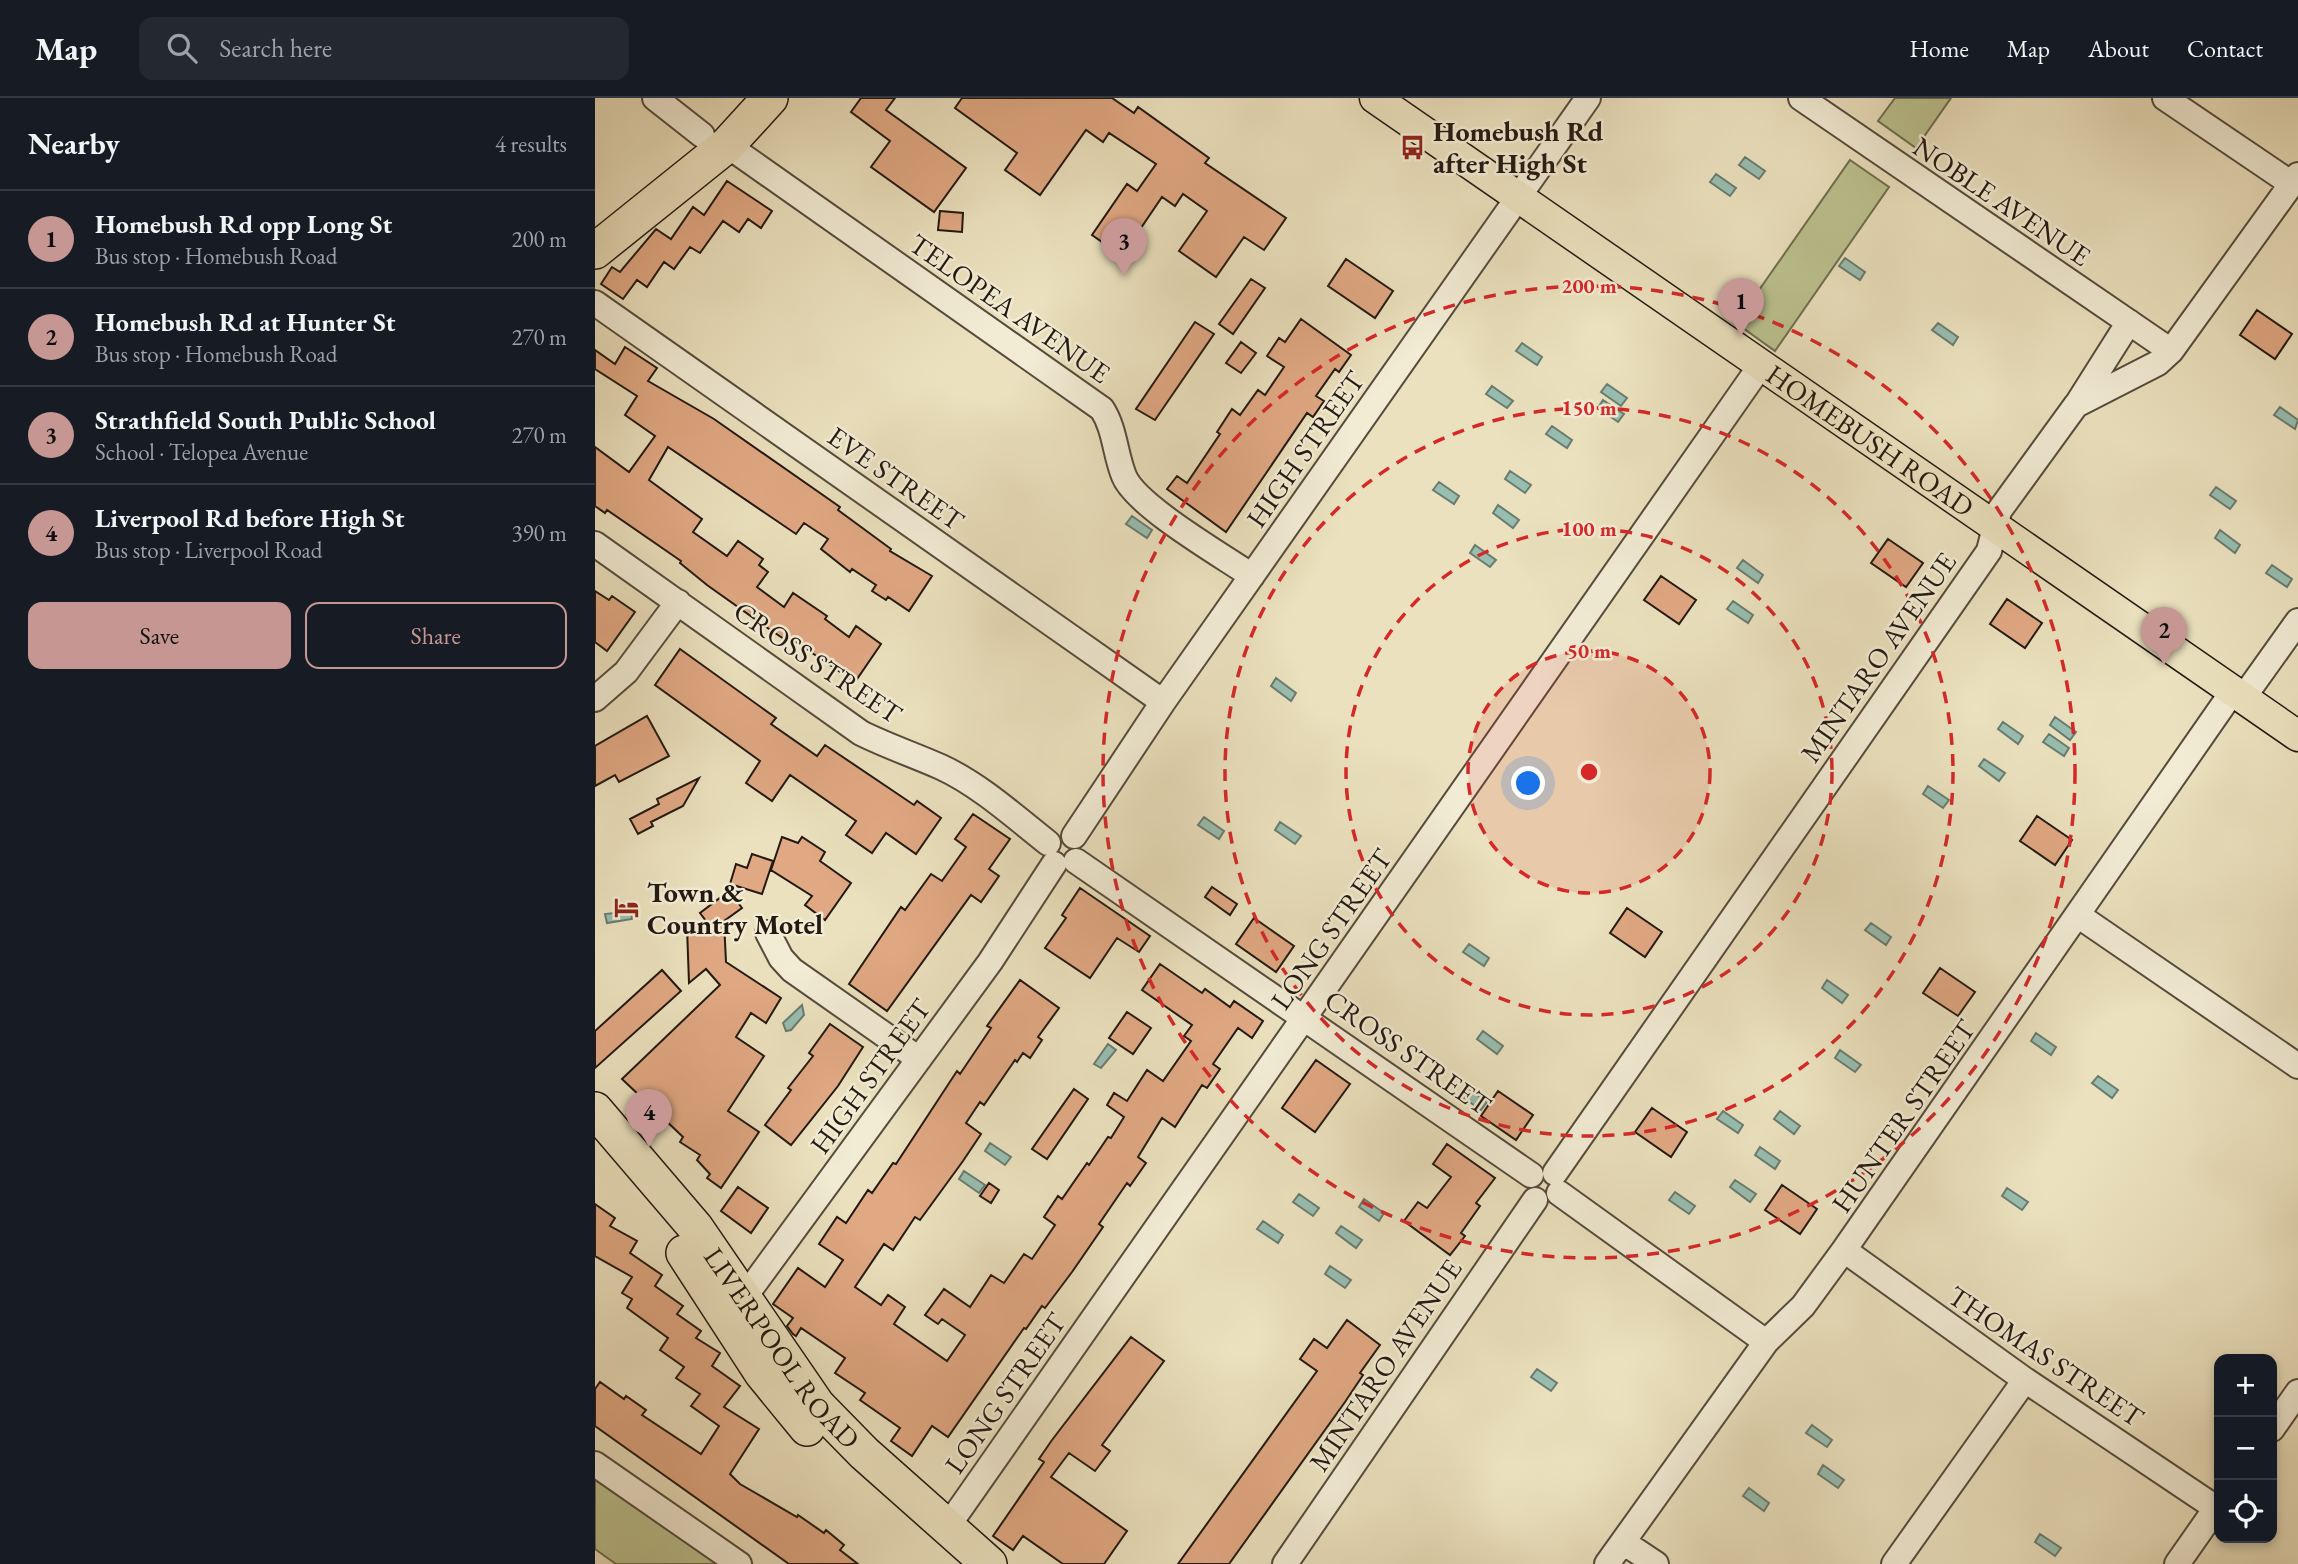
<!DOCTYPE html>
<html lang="en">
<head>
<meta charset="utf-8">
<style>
	body { margin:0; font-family:"EB Garamond",serif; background:#242831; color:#f1f3f6 }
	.controls { position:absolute; right:21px; bottom:21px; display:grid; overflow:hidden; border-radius:14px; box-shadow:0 4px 10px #0003 }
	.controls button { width:63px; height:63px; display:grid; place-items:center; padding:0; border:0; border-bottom:2px solid #363941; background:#171b24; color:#f1f3f6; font:35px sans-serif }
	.you { position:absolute; left:934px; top:686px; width:24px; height:24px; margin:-18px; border:5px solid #fff; border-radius:50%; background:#1a73e8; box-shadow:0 0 0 10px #1a73e833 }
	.badge { display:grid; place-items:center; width:46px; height:46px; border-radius:50%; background:#c59692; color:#111; font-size:23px; font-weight:700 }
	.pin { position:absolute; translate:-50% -58px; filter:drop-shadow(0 2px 4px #0008) }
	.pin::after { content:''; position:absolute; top:37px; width:24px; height:21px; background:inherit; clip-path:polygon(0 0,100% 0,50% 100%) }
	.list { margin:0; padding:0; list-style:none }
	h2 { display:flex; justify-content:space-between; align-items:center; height:91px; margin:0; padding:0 28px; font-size:30px }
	h2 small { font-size:23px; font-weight:400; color:#9ea1a6 }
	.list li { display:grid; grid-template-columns:46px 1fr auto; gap:21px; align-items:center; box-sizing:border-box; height:98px; padding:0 28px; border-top:2px solid #363941 }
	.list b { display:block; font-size:26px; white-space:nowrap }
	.list p { margin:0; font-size:23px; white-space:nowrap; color:#9ea1a6 }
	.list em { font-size:23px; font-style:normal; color:#9ea1a6 }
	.actions { display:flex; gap:14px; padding:21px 28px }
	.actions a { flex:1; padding:16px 0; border:2px solid #c59692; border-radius:14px; text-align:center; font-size:24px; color:#c59692 }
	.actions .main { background:#c59692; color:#111 }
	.icon { flex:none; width:38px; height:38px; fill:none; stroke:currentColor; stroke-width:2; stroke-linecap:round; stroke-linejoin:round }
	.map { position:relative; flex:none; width:1703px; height:1466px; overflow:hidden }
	header { display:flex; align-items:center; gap:42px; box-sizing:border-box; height:98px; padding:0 35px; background:#171b24; border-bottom:2px solid #363941 }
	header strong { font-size:33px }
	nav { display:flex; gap:38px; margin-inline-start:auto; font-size:24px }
	.search { width:490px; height:63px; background:#242831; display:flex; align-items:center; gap:18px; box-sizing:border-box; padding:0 24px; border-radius:14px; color:#9ea1a6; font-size:26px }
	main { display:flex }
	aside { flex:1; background:#171b24 }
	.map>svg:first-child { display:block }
	.green { fill:#bbc28f; stroke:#6f6e50; stroke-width:2 }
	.water { fill:#98beb0; stroke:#697c71; stroke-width:2 }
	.building { fill:#e0a883; stroke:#231912; stroke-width:2 }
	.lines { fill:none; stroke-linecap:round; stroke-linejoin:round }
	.minor-casing { stroke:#554b3d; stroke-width:28 }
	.major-casing { stroke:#231912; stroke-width:33 }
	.highway-casing { stroke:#231912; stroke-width:38 }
	.minor { stroke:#f2ecd5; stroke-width:24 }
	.major { stroke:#ebe1be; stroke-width:30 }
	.highway { stroke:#ebe1be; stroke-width:35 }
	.ring { fill:none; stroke:#d62828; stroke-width:3.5; stroke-dasharray:12 9 }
	.labels { text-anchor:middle; stroke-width:5; stroke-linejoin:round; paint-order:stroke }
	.poi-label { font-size:28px; font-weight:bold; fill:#231912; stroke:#f2ecd5; text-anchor:start }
	.street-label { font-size:28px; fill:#231912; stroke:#f2ecd5 }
	.centre { fill:#d62828; stroke:#f2ecd5; stroke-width:3.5 }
	.ring-label { font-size:21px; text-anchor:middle; font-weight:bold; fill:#d62828; stroke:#f2ecd5; stroke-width:5; stroke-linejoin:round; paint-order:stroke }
</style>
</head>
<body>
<header>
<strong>Map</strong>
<div class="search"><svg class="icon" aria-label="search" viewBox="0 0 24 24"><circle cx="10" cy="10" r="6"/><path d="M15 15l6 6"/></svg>Search here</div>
<nav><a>Home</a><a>Map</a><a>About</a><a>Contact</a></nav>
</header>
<main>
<aside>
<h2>Nearby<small>4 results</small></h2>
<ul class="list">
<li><span class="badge">1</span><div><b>Homebush Rd opp Long St</b><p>Bus stop · Homebush Road</p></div><em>200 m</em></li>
<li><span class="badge">2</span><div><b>Homebush Rd at Hunter St</b><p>Bus stop · Homebush Road</p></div><em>270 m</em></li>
<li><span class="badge">3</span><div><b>Strathfield South Public School</b><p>School · Telopea Avenue</p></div><em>270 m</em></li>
<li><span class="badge">4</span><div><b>Liverpool Rd before High St</b><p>Bus stop · Liverpool Road</p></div><em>390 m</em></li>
</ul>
<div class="actions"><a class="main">Save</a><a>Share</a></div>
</aside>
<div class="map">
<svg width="1703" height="1466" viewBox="0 0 1703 1466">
	<rect width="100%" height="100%" fill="#ebe1be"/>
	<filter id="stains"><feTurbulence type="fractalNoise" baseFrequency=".00286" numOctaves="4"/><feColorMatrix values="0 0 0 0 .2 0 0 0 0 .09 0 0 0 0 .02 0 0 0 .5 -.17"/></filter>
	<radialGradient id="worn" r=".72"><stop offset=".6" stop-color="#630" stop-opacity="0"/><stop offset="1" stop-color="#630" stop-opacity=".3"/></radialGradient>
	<!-- green -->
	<path class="green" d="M1300,0H1356L1321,50L1283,23Z
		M1255,62L1294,89L1180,253L1141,225Z
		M0,1376L131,1466H21L0,1451Z"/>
	<!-- water -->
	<path class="water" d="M1150,59L1170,73L1164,81L1144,67Z
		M1121,76L1141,90L1135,98L1115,84Z
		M1250,160L1270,174L1265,182L1244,168Z
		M1343,225L1363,239L1358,247L1337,232Z
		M927,245L947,259L942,267L921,253Z
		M1012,286L1032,300L1026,308L1006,294Z
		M897,288L918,303L912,310L891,296Z
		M1008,302L1029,316L1023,324L1003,310Z
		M1685,309L1703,322L1700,331L1679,317Z
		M957,328L977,342L972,350L951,336Z
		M915,373L936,387L930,395L910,381Z
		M844,384L864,398L859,406L838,392Z
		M1621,389L1641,403L1635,411L1615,397Z
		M903,407L924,422L918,430L898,415Z
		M537,418L557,432L552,440L531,426Z
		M1625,432L1645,447L1640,455L1620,440Z
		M880,447L901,462L895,469L875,455Z
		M1148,462L1168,477L1163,485L1142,470Z
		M1677,467L1697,481L1692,489L1671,475Z
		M1138,503L1158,517L1153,525L1132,511Z
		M681,580L701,595L696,603L676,588Z
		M1460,619L1481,634L1475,642L1455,627Z
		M1408,624L1428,638L1423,646L1403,631Z
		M1454,636L1474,650L1469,658L1448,644Z
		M1389,661L1410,675L1404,683L1384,668Z
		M1333,688L1354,702L1348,710L1328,696Z
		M609,719L629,733L624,741L603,727Z
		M685,724L706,738L700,746L680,732Z
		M36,813L37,821L12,825L10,816Z
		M1276,825L1296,839L1291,847L1270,832Z
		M874,846L894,860L889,868L868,854Z
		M1232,882L1253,897L1247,905L1227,890Z
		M207,907L209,917L196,932L191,933L188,925Z
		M888,933L908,948L902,956L882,941Z
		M1441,935L1461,949L1456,957L1436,943Z
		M513,946L521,952L506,970L499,966Z
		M1245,952L1266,967L1260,974L1240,960Z
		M1503,978L1523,992L1517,1000L1497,985Z
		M871,990L892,1004L886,1012L866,998Z
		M1128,1013L1148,1027L1143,1035L1122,1021Z
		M1185,1013L1205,1028L1199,1036L1179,1021Z
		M395,1045L416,1059L410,1067L390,1053Z
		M1165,1049L1185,1063L1180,1071L1160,1057Z
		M369,1073L390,1087L384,1095L364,1081Z
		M1140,1082L1161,1096L1155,1104L1135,1089Z
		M1412,1090L1433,1104L1427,1112L1407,1098Z
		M1080,1094L1100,1108L1094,1116L1074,1102Z
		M704,1096L724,1110L718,1118L698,1104Z
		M769,1101L789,1115L784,1123L764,1109Z
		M668,1123L688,1137L683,1145L662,1131Z
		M746,1128L767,1142L761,1150L741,1135Z
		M735,1168L756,1182L750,1190L730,1176Z
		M942,1271L962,1285L956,1293L936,1279Z
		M1217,1327L1237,1342L1232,1349L1211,1335Z
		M1228,1367L1249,1382L1243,1390L1223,1376Z
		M1154,1390L1174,1405L1169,1413L1148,1398Z
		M1445,1436L1466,1450L1460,1458L1440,1444Z"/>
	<!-- building -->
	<path class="building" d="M266,0H300L291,12L371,70L339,114L276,69L295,43L256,14Z
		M367,0H517L539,15L543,9L614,60L610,65L691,120L669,152L649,139L621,179L584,153L612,113L588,96L580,108L567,99L527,158L497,137L532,86L542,93L561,66L514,35L508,44L491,32L445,97L410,72L422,55L360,10Z
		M132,83L177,113L166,130L153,121L144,134L128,123L105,155L95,149L79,171L69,164L52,189L42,182L28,201L6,186L17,169L25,174L61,131L76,141L98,109L109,117Z
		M345,113L368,115L367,134L343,132Z
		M751,161L798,193L780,220L733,188Z
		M656,181L670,190L638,236L624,226Z
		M1662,212L1697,236L1680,261L1645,237Z
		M706,221L756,257L744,274L740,271L721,298L729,303L718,319L712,315L631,434L572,391L582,378L592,385L625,336L622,334L637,311L645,317L663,292L670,297L689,269L672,258L684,240L690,244Z
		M600,224L619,236L560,322L541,311Z
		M646,244L661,255L646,275L631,265Z
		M30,249L62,270L53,283L119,321L245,409L243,412L296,451L295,453L337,478L314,513L293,499L291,502L277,493L281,487L257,471L255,474L226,451L233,441L209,425L201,436L73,349L54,382L107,421L98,434L132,458L143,443L168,461L164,467L173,474L162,489L189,509L198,495L232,518L230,521L254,539L261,528L286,546L260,584L198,542L195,545L174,531L112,487L85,465L86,463L12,412L10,415L0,408V349L34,374L60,338L30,317L42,298L0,271V252L20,266Z
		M1293,441L1328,465L1311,489L1276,465Z
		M1066,478L1101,502L1084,526L1049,502Z
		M0,493L14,502L17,498L40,514L12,553L0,544Z
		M1412,501L1447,525L1430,550L1395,526Z
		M85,551L181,620L176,626L222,658L230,647L319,707L322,703L346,720L321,756L291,735L277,755L251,737L261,723L195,677L177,703L151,685L165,663L60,587Z
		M52,618L74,658L24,684L20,677L0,688V648Z
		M104,680L88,708L56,724L58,728L43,736L35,721L64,706L62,701Z
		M378,716L415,741L394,771L404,778L386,804L376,797L292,913L254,886L306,809L310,812L336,776L347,783L371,749L360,741Z
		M1442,718L1477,742L1460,767L1425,743Z
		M187,739L203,745L207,739L230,754L225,763L256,785L230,822L210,807L217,798L176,772Z
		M157,756L178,763L167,796L135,786L141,766L152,770Z
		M617,789L642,806L635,817L610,799Z
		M485,790L555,838L544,854L522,840L495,880L450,850L471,820L467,817Z
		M134,793L147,810L129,823L131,864L186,900L171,925L156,915L141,939L169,958L133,1013L164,1034L126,1090L112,1080L115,1076L102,1062L105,1057L85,1044L88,1039L27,981L125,887L111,871L94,885L92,830L117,831L105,815Z
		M1032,810L1067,834L1050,859L1015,835Z
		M659,820L699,848L681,874L641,846Z
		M565,866L607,895L610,891L635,909L639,903L668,923L657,940L643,930L618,966L625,971L612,990L607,987L580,1029L567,1020L543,1059L551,1065L535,1088L532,1085L504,1126L508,1129L477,1174L450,1210L447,1208L431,1231L429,1230L353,1339L337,1328L317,1358L296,1343L305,1330L265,1302L270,1295L240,1275L250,1260L206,1230L201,1238L198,1236L192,1228L198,1220L178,1206L203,1170L230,1189L248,1162L224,1146L242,1119L251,1125L273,1092L277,1095L298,1065L301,1066L362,973L365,976L396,930L392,928L425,882L464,910L443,939L447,942L435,960L428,955L422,964L420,962L389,1007L385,1004L371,1025L386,1036L368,1063L325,1122L320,1119L298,1152L289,1146L260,1189L286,1207L293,1197L310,1209L299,1226L352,1263L370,1237L347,1221L343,1226L330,1217L349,1191L375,1209L396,1177L409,1185L429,1156L437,1161L460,1127L449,1119L463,1098L467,1101L492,1065L494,1067L513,1039L516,1040L529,1019L512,1007L519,995L532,1003L552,972L568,983L596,943L589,938L597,927L547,892Z
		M1345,870L1380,894L1363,918L1328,895Z
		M67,872L86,893L0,970V933Z
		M532,914L556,930L538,956L514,940Z
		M235,926L268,949L243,988L196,1047L170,1027L196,992L193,990L218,958L214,955Z
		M721,962L755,986L720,1034L687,1010Z
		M479,991L493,1001L452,1061L437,1051Z
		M903,993L938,1017L921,1042L886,1018Z
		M1057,1010L1092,1034L1076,1059L1040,1034Z
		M852,1046L900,1080L881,1105L885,1108L866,1135L870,1138L855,1157L809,1123L823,1104L832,1110L856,1079L838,1066Z
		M394,1085L404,1092L396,1105L385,1098Z
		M1187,1087L1222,1111L1205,1136L1170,1112Z
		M143,1089L173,1110L156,1135L126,1113Z
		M0,1106L20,1120L15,1128L42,1143L35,1155L67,1177L60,1188L88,1208L82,1216L106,1233L101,1240L125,1255L117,1268L145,1288L129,1309L164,1331L135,1376L145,1386L202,1419L203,1417L229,1435L231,1432L249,1447L245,1452L263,1466H194L0,1328V1291L5,1284L29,1301L31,1298L51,1312L47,1317L106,1356L124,1328L96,1308L105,1296L81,1280L89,1269L65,1252L73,1240L32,1210L37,1201L27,1195L37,1179L0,1158Z
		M752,1222L785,1247L765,1275L768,1277L750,1304L634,1466H583L722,1273L705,1261L719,1241L732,1250Z
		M536,1239L569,1263L507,1347L515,1353L500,1373L474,1355L456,1379L532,1433L509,1466H468L428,1438L418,1452L398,1438L449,1364L444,1361L457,1342Z"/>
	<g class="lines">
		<defs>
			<path id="minor" d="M60,0L107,37
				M1206,0L1576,253
				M1570,0L1697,86
				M132,47L507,311C520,331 520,356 529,378C541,408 628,458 657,478
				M0,205L568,604
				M1484,303L1534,224
				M0,446L266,635C292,648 319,657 346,669C385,687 420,719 453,745
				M1648,600L1703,523
				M0,601L31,574L83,504
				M479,738L568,604L993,0
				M481,763L936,1077
				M1484,818L1703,968
				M173,835L186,860L197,872L324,961
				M960,1075L1394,453L1404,413L1481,307L1563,265L1576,253L1703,77
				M964,1095L1171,1244
				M1249,1152L1430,1282L1621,1410
				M140,1212L395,864L459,766
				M1677,1331L1703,1294
				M0,1366L144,1466
				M353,1428L1166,267
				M1028,1444L1061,1466
				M690,1466L940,1102
				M1012,1466L1171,1244L1208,1208L1249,1152L1638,593
				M1299,1466L1430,1282
				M1582,1466L1624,1406"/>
			<g id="major">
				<path id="s1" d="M780,0L1703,638"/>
			</g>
			<g id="highway">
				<path d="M0,153L132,47L175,0"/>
				<path id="s2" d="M0,1012L100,1129L222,1307L269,1355L394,1466"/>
				<path d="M89,1155L167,1275L212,1330"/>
			</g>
		</defs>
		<!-- minor casing -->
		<use href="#minor" class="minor-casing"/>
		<!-- major casing -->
		<use href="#major" class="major-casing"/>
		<!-- highway casing -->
		<use href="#highway" class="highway-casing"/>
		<!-- minor -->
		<use href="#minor" class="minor"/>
		<!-- major -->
		<use href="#major" class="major"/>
		<!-- highway -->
		<use href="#highway" class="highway"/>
	</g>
	<!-- distance rings -->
	<circle cx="994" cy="674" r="121" fill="#d62828" fill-opacity=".12"/>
	<g class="ring">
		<circle cx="994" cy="674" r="121"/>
		<circle cx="994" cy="674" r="243"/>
		<circle cx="994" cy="674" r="364"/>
		<circle cx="994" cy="674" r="486"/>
	</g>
	<!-- icons -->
	<defs>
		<symbol id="bus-bare" viewBox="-9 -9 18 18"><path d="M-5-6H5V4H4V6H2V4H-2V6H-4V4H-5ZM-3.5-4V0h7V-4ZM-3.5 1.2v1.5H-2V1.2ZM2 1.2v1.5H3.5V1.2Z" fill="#8f2418" stroke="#f2ecd5" stroke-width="2.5" paint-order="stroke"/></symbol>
		<symbol id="hotel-bare" viewBox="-9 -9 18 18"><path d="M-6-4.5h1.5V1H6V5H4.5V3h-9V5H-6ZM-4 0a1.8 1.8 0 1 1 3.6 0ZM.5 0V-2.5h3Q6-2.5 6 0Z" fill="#8f2418" stroke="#f2ecd5" stroke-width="2.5" paint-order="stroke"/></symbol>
	</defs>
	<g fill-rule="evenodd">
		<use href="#bus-bare" x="800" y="32" width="35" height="35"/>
		<use href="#hotel-bare" x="14" y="792" width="35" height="35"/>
	</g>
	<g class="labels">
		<!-- poi labels -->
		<g class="poi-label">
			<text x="838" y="43">Homebush Rd<tspan x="838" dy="32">after High St</tspan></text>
			<text x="52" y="804">Town &amp;<tspan x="52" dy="32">Country Motel</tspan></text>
		</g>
		<!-- street labels -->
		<g class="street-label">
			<text transform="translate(1407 103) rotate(34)" y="10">NOBLE AVENUE</text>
			<text transform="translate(415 210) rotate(35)" y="10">TELOPEA AVENUE</text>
			<text dy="10" stroke="none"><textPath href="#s1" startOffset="602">HOMEBUSH ROAD</textPath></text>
			<text transform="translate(710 351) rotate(-55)" y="10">HIGH STREET</text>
			<text transform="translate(301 380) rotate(35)" y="10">EVE STREET</text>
			<text transform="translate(1283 559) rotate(-55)" y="10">MINTARO AVENUE</text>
			<text transform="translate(223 564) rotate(34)" y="10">CROSS STREET</text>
			<text transform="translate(736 831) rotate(-55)" y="10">LONG STREET</text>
			<text transform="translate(813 954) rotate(35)" y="10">CROSS STREET</text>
			<text transform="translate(275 978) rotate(-54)" y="10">HIGH STREET</text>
			<text transform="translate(1308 1018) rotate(-55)" y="10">HUNTER STREET</text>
			<text dy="10" stroke="none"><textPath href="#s2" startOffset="303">LIVERPOOL ROAD</textPath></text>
			<text transform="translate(1451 1258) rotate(34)" y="10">THOMAS STREET</text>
			<text transform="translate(790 1267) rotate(-56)" y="10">MINTARO AVENUE</text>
			<text transform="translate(410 1295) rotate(-55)" y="10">LONG STREET</text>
		</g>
	</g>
	<circle cx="994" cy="674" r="10" class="centre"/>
	<g class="ring-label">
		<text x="994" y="195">200 m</text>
		<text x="994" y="317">150 m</text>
		<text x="994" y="438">100 m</text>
		<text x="994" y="560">50 m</text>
	</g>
	<rect width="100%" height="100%" filter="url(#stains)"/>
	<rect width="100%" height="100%" fill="url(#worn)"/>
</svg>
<div class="controls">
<button>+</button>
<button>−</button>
<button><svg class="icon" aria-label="locate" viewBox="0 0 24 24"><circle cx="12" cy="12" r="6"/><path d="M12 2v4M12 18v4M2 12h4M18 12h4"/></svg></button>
</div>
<div class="you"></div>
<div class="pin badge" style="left:1146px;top:238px">1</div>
<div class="pin badge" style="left:1569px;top:567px">2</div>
<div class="pin badge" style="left:529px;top:178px">3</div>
<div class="pin badge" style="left:54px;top:1049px">4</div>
</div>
</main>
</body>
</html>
